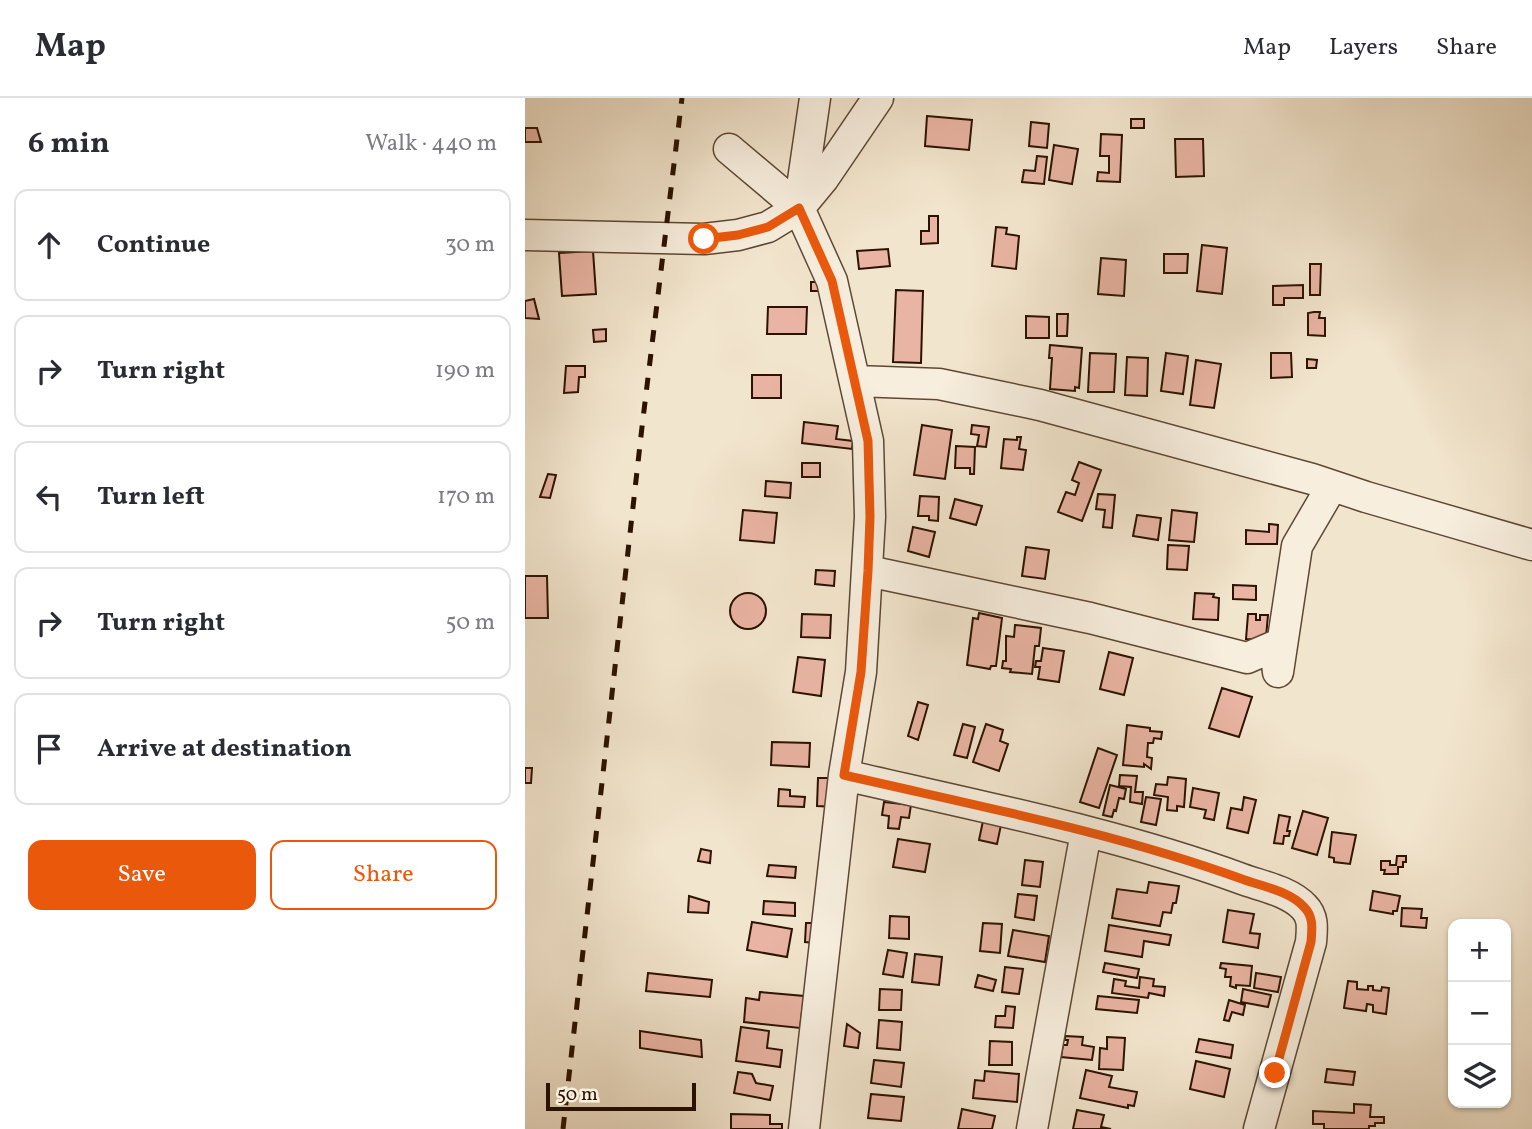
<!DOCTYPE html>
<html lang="en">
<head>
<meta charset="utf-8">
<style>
	body { margin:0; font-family:Vollkorn,serif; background:#f2f2f3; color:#2b2b33 }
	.controls { position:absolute; right:21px; bottom:21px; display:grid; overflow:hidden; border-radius:14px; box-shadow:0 2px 5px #0004 }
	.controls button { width:63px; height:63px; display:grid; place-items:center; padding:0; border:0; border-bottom:2px solid #e1e1e2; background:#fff; color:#2b2b33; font:35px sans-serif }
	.scale { position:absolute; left:21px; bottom:18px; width:150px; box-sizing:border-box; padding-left:7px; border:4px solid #2c1200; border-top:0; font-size:19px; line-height:24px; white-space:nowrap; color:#2c1200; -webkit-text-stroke:5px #f7eede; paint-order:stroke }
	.stop { position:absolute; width:21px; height:21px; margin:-16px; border:5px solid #ea580c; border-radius:50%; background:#fff }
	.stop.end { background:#ea580c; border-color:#fff; box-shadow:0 2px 7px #0008 }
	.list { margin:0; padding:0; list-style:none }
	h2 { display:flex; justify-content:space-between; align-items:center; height:91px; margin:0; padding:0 28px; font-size:30px }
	h2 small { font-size:23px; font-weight:400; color:#7c7c81 }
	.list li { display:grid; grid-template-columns:46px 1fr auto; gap:21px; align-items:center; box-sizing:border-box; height:112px; margin:0 14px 14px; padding:0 14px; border:2px solid #e1e1e2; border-radius:14px }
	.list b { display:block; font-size:26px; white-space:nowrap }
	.list em { font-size:23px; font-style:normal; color:#7c7c81 }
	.actions { display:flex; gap:14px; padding:21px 28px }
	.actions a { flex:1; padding:16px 0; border:2px solid #ea580c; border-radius:14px; text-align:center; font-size:24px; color:#ea580c }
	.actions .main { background:#ea580c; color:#fff }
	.icon { flex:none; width:38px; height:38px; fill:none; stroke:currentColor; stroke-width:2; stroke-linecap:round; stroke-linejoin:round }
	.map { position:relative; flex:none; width:1007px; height:1031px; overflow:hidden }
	header { display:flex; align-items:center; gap:42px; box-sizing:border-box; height:98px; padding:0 35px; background:#fff; border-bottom:2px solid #e1e1e2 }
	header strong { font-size:33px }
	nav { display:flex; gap:38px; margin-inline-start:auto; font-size:24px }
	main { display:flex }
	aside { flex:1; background:#fff }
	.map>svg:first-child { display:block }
	.building { fill:#e9b4a3; stroke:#2c1200; stroke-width:2 }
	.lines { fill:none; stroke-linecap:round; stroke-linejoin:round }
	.minor-casing { stroke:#5e4733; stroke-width:33 }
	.minor { stroke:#f7eede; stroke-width:30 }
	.rail { stroke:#2c1200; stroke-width:5; stroke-dasharray:12 12; stroke-linecap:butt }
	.route { stroke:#ea580c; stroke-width:9 }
</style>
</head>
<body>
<header>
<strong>Map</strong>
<nav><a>Map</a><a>Layers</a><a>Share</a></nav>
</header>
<main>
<aside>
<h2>6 min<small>Walk · 440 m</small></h2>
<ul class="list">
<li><svg class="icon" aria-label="ahead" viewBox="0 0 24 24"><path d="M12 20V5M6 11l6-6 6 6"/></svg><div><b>Continue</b></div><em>30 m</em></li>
<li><svg class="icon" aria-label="right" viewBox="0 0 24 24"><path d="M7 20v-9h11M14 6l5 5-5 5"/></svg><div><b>Turn right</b></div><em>190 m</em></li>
<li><svg class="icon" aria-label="left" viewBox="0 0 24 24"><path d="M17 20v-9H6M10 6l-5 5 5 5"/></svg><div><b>Turn left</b></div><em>170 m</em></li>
<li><svg class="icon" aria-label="right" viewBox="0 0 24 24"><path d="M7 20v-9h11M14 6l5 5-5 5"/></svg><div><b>Turn right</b></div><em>50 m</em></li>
<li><svg class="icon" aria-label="arrive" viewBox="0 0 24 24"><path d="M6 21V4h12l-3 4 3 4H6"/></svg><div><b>Arrive at destination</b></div></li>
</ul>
<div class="actions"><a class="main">Save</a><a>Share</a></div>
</aside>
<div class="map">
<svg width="1007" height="1031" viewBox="0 0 1007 1031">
	<rect width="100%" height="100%" fill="#f2e5cd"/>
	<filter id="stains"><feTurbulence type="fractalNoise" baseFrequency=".00286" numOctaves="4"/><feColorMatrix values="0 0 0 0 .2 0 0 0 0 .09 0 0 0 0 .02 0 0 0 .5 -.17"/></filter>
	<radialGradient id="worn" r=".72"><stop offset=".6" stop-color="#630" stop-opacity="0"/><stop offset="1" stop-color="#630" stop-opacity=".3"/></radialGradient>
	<!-- building -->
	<path class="building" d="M402,18L447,22L444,52L400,48Z
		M606,21H619V30H606Z
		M506,24L524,26L522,50L504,48Z
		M0,30H12L16,44H0Z
		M576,36L597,37L595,84L572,83L573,74L584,75V58H575Z
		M650,41H678L679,78L651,79Z
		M529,47L553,51L547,86L524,82Z
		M512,58L522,59L519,86L497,84L499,72L510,73Z
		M404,118H413V145L396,146V133H404Z
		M471,129L482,130L481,136L494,138L491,171L467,168Z
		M677,147L702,150L697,196L672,193Z
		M363,151L365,168L334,171L332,153Z
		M68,153L71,196L37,198L34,155Z
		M639,156H663L662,175H639Z
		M576,160L601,162L599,198L573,196Z
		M785,166H796L795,197H785Z
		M286,184H298L297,193H286Z
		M778,187V200H759V207H748V188Z
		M371,192L398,193L396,265L368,264Z
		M9,201L14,221L0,220V203Z
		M243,209H282L281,236H242Z
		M789,214H795L794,220H800V238L783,237V215Z
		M532,216H543L542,238H532Z
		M501,218L524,219V240H501Z
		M81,231V243L69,244L68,232Z
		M525,247L557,250L554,290L550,289V293L525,291L527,260H524Z
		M565,255L591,256L589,294H563Z
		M641,255L663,258L658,296L636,293Z
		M746,255H766L767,279L746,280Z
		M602,259L623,260L622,298L600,297Z
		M782,261L792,262L791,270H782Z
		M671,262L696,266L689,310L665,307Z
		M41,268H60V279H54L53,294L39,295Z
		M227,277H256V300H227Z
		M279,324L313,328L311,341L328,343L327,351L277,345Z
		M397,327L427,332L420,381L389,377Z
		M447,327L464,329L461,349L452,348L454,337L446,336Z
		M492,339H496L494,351L501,352L498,372L476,370L479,341L492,342Z
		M431,348L450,349L449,376H445V370H430Z
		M554,364L576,372L557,423L533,414L541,394L550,397L554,385L547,382Z
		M277,365H295V379H277Z
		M23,376L31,377L25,400L15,399Z
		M241,383L266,385L265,400L240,398Z
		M573,396L590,397L587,430L578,429L580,412L571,411Z
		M395,398L414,399L413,423L404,422V418H393Z
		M430,401L457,408L451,427L425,420Z
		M218,412L252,415L249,445L215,442Z
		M647,412L672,415L669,444L644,442Z
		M612,417L636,420L633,442L608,438Z
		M744,426L753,427L752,446H721V432L744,434Z
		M388,429L410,434L404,459L383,453Z
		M643,447L664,448L662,472L642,471Z
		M501,449L524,452L520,481L497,478Z
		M291,472L310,473L309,488L290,486Z
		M0,478H22L23,520H0Z
		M708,487L731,488V502L708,501Z
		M205 513a18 18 0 1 1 36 0a18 18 0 1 1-36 0Z
		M670,495L689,496L688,499L694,500L693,522L668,521Z
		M454,515L477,520L471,568H466L465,571L442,567L448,520L453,521Z
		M277,516L306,517L305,540L276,539Z
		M723,516H731V522H735V517H743L741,539L738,542L721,541Z
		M490,527L516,530L514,548H510L507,576L485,574L486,571L477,570L478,563H481V538L489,539Z
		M518,550L539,553L534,584L513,581L515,569H510L511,563H516Z
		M584,554L608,560L599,597L575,591Z
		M273,559L300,562L296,598L268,594Z
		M697,590L727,599L714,639L684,630Z
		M393,604L403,607L393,642L383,638Z
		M438,626L450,629L442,660L429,657Z
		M461,626L478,632L475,643L483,646L474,673L448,664Z
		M602,627L625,630V633L637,634L636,641L629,640L628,645H623L622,659L627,660L626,671L619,666V669L598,667Z
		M247,644L285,645L284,669L246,667Z
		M573,650L592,657L574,710L555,704Z
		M0,670H7L6,685H0Z
		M595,677L612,678L610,694H618L617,706L605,704L606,689L594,688Z
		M643,679L661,681L659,709L652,708V713L642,712L643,699L629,697L631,686L642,687Z
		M293,680H311L310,709L292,708Z
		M585,687L601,691L599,701L594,700L591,713L589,712L587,719L578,717Z
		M668,690L694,695L689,722L679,720L681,712L665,709Z
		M254,691L265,692V698L280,699L279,709L253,708Z
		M621,699L636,701L631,727L616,724Z
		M719,699L731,702L723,735L702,730L706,710L717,712Z
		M359,704L386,707L384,720L376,719L374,731L363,730L364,718L357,717Z
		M778,713L803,720L792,757L767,750Z
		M754,717L765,719L762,733H765L764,738H759L758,746L749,745Z
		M458,723L476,727L472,746L454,742Z
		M807,734L831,737L825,766L809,764V760L804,759Z
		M373,741L405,746L400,774L368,769Z
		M176,751L186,753L185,765L173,763Z
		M872,758H881V764H878V769H873V776H859L860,772H856V763H865V767H871Z
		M500,762L518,764L515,789L497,787Z
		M244,767L271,769L270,780L242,778Z
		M624,784L654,788L651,805H648L646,815L638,814L635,828L587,820L592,791L622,795Z
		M848,793L875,798L872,813H868V816L845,812Z
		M493,796L512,798L509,822L490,819Z
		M164,798L184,804L183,815L163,814Z
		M239,803L270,805V818L238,816Z
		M877,810L897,811L896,820H902L901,830L876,828Z
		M703,812L729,816L725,835L735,836L733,850L698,844Z
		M365,818L384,819V841L364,840Z
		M227,824L267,831L262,859L222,852Z
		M281,825H291L290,845L280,844Z
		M458,825L477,826L475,855L455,853Z
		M584,827L646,837L644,847L619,843L617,859L580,853Z
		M488,832L524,838L520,864L483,858Z
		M363,852L382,855L378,879L358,876Z
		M390,856L417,859L414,887L387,884Z
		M580,865L614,871L612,880L578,874Z
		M696,865L727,868L725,888L711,887V890L705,888L706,879H700L701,871L695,870Z
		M480,869L498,871L494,896L477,894Z
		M123,875L187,882L185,899L121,893Z
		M731,875L756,879L753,894L729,890Z
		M453,877L471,882L468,893L450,889Z
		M615,879L629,881L628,888L640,889L639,898L624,895L623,900L587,895L589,881L601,883L600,888L614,890Z
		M823,883L832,884V891L843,892V888H848V892L856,893L857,889L864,890L861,916L848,914V907L842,906L841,913L819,910Z
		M355,891L377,892L376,912H354Z
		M718,891L746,897L743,909L716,904Z
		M235,894L279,898L275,930L219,924L221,900L234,902Z
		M573,898L614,902L612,915L571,911Z
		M704,902L720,907L718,917L707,914L704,923L699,922Z
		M481,908L490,909L488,930L470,929L471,918H480Z
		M354,922L377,924L375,952L352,950Z
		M322,926L335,935L333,950L319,948Z
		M216,929L244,933L242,950L257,952L255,969L211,963Z
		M115,933L176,942L177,959L115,950Z
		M540,938L558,939L557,947L569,949L567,962L536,959L538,947H542L543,942H540Z
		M582,939L600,940L598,972L574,971L575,950L582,951Z
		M674,941L708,947L706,960L671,954Z
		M465,943L487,944V967H464Z
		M349,962L379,965L376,989L346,985Z
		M671,963L705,971L699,999L665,991Z
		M802,971L830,974L828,987L800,984Z
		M561,972L587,978L584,989L612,994L609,1008L603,1007V1010L555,1000Z
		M460,973L494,976L492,1004L448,1000L450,982L459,983Z
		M213,974L227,976L231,985L248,988L245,1002L209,995Z
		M346,996L379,999L376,1023L343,1020Z
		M829,1006L846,1007L845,1019H859V1025H850V1028H844V1031H799V1026H788V1013L829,1015Z
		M437,1011L470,1018L467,1031H433Z
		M552,1012L579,1017L576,1029L586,1031H548Z
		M206,1016L245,1017V1026H257V1031H206Z"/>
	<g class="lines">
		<defs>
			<path id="minor" d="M204,51L274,110L307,183L343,343L345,419L336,574L319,677L279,1031
				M274,110L290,0
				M0,137L179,141L213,137L243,129L274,110L298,81L353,0
				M331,283L414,286L515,307L787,381L841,399L1007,447
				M343,473L565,520L722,560L750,548L753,574L772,448L807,388
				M319,677C452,708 588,734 717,781C736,788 764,793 779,809C789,819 787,831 786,844L734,1031
				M507,1031L561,734"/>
		</defs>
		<!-- minor casing -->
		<use href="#minor" class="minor-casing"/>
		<!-- minor -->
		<use href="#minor" class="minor"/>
		<!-- rail -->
		<path class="rail" d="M38,1031L117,329L157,0"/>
	</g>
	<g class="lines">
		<!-- route -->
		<path class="route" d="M179,141L213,137L243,129L274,110L307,183L343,343L345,419L343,473L336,574L319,677C452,708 588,734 717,781C736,788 765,793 779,809C789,819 787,831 786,844L750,975"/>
	</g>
	<rect width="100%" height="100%" filter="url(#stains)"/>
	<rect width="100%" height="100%" fill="url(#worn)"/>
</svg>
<div class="controls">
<button>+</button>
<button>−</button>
<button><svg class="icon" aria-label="layers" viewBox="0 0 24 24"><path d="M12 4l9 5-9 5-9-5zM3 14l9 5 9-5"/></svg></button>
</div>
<div class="scale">50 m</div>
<div class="stop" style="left:179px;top:141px"></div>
<div class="stop end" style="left:750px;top:975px"></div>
</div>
</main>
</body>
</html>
